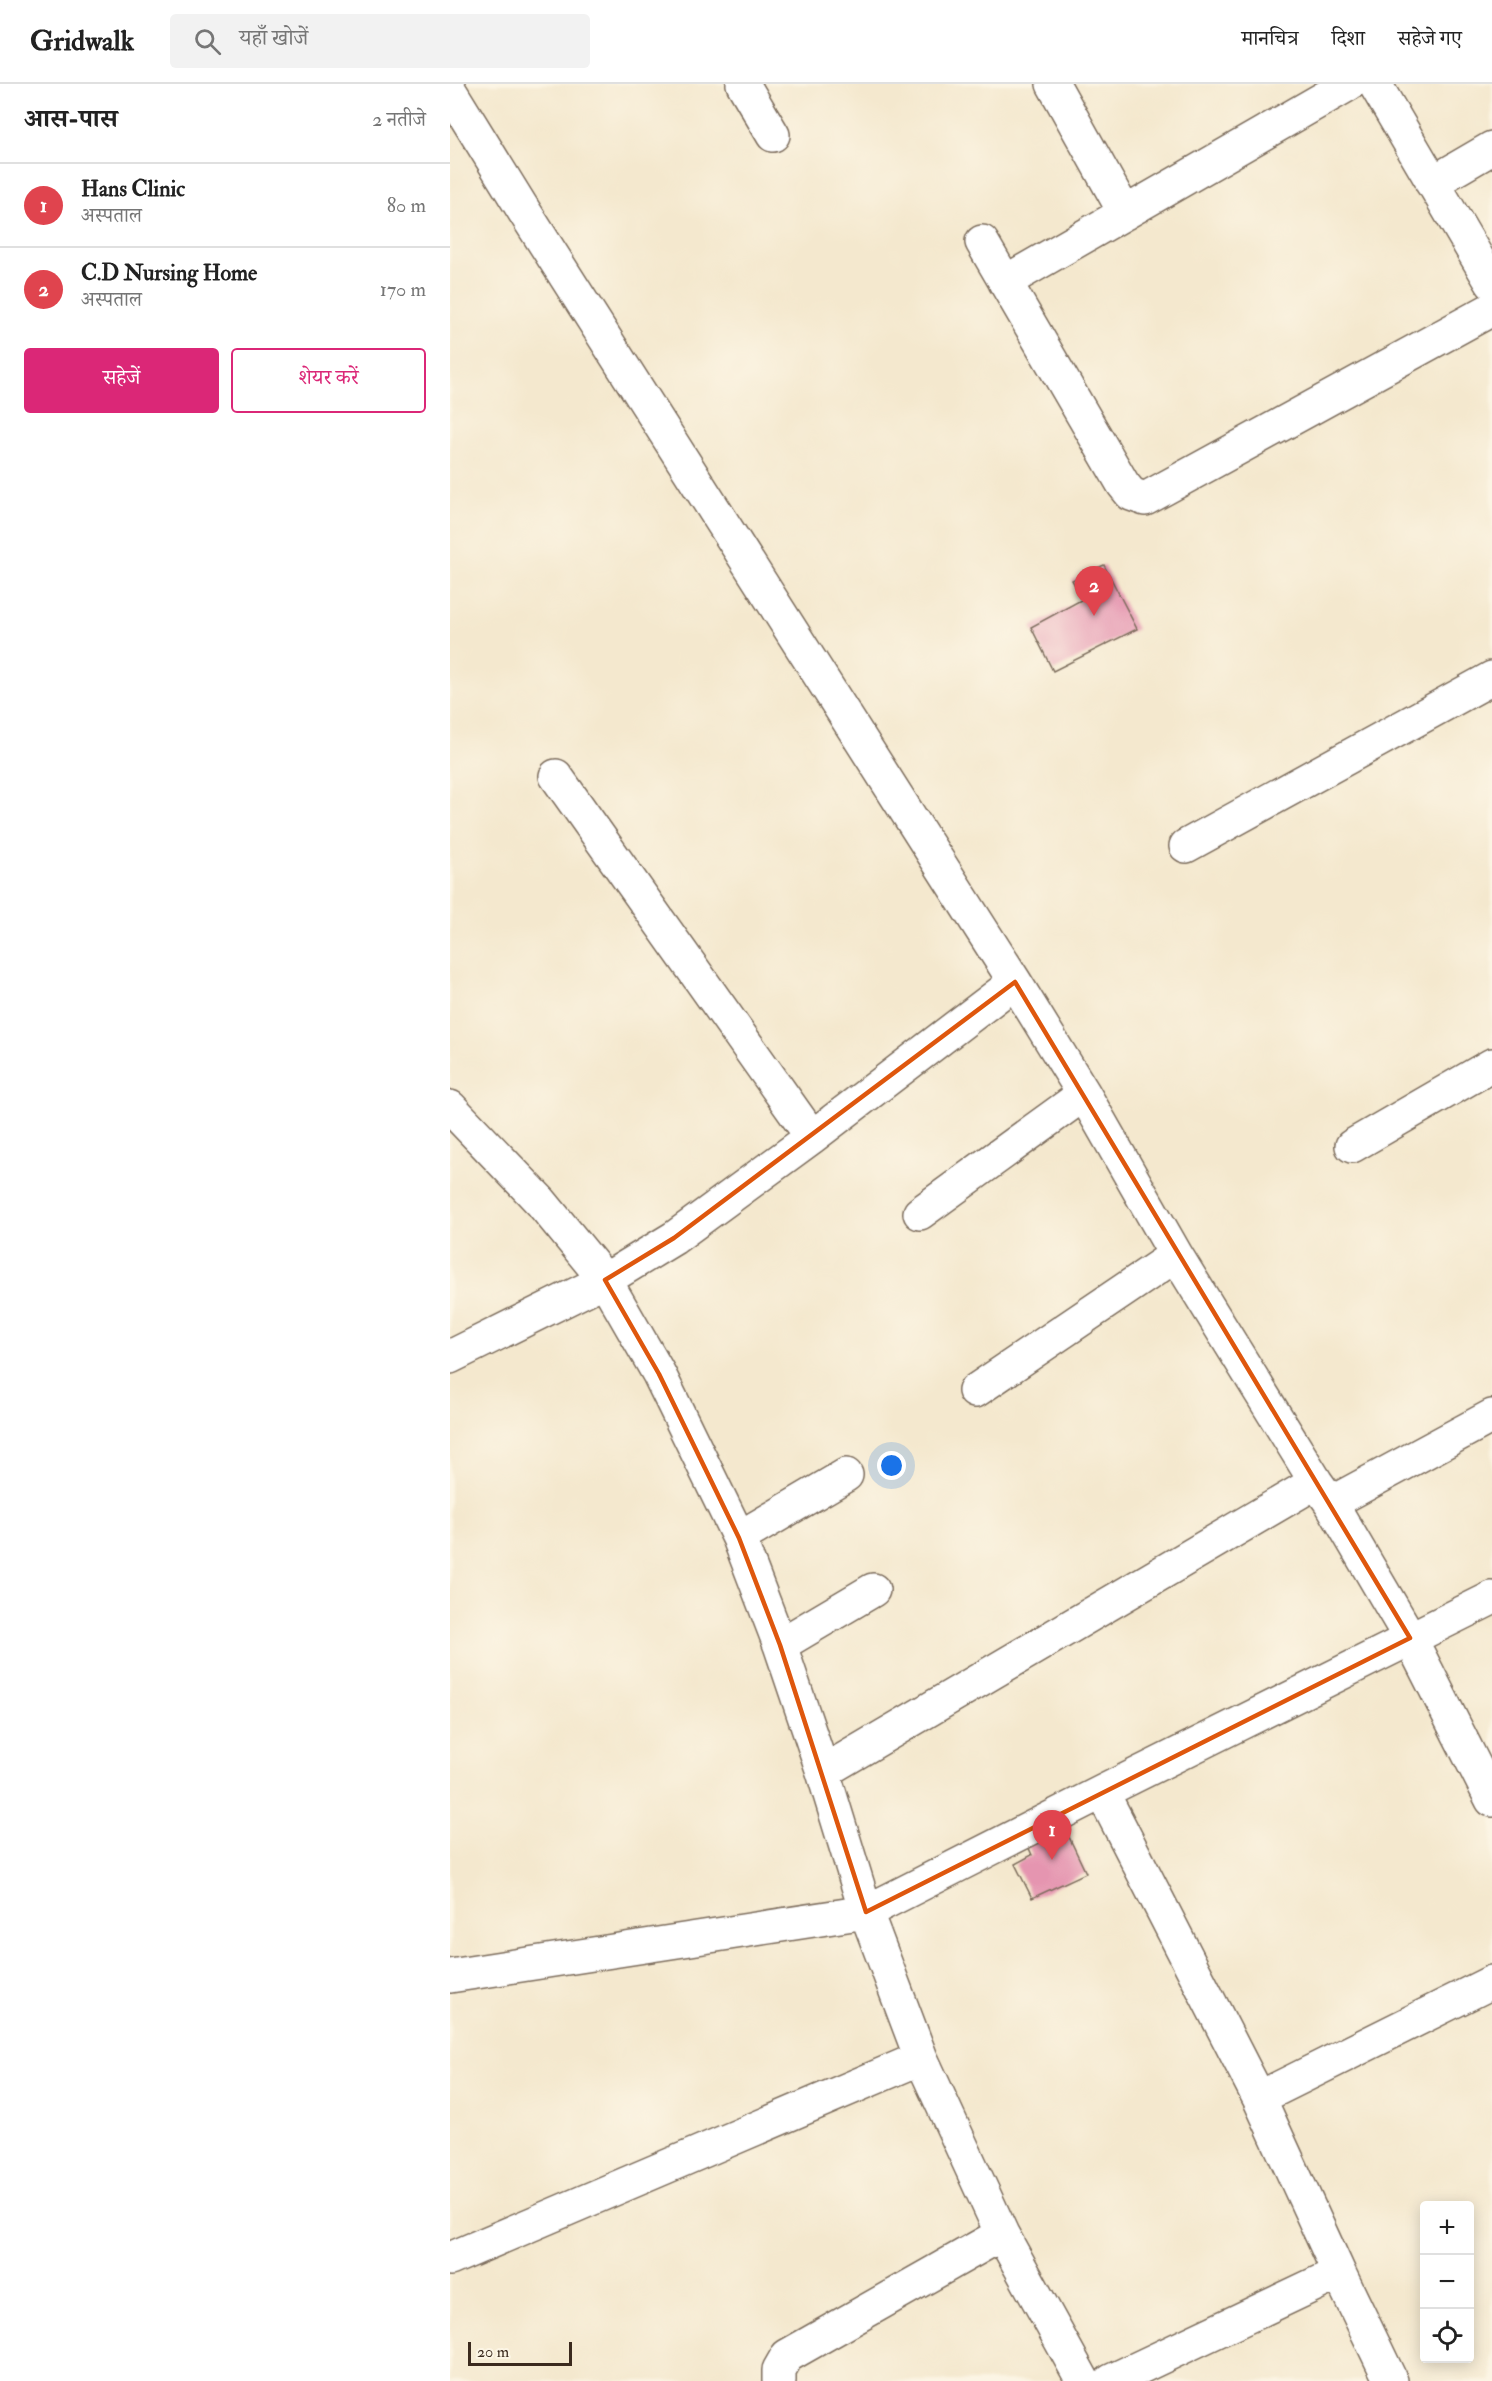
<!DOCTYPE html>
<html lang="hi">
<head>
<meta charset="utf-8">
<style>
	body { margin:0; font-family:"IM FELL Double Pica","Noto Serif Devanagari",serif; background:#f2f2f2; color:#222 }
	.controls { position:absolute; right:18px; bottom:18px; display:grid; overflow:hidden; border-radius:6px; box-shadow:0 3px 15px #0003 }
	.controls button { width:54px; height:54px; display:grid; place-items:center; padding:0; border:0; border-bottom:2px solid #e0e0e0; background:#fff; color:#222; font:30px sans-serif }
	.scale { position:absolute; left:18px; bottom:15px; width:104px; box-sizing:border-box; padding-left:6px; border:3px solid #3b2a1e; border-top:0; font-size:16px; line-height:21px; white-space:nowrap; color:#3b2a1e; -webkit-text-stroke:4px #fcf5e5; paint-order:stroke }
	.you { position:absolute; left:442px; top:1382px; width:21px; height:21px; margin:-15px; border:4px solid #fff; border-radius:50%; background:#1a73e8; box-shadow:0 0 0 9px #1a73e833 }
	.badge { display:grid; place-items:center; width:39px; height:39px; border-radius:50%; background:#db2777; color:#fff; font-size:20px; font-weight:700 }
	.pin { position:absolute; translate:-50% -50px; filter:drop-shadow(0 2px 3px #0008) }
	.pin::after { content:''; position:absolute; top:32px; width:21px; height:18px; background:inherit; clip-path:polygon(0 0,100% 0,50% 100%) }
	.list { margin:0; padding:0; list-style:none }
	h2 { display:flex; justify-content:space-between; align-items:center; height:78px; margin:0; padding:0 24px; font-size:26px }
	h2 small { font-size:20px; font-weight:400; color:#767676 }
	.list li { display:grid; grid-template-columns:39px 1fr auto; gap:18px; align-items:center; box-sizing:border-box; height:84px; padding:0 24px; border-top:2px solid #e0e0e0 }
	.list b { display:block; font-size:22px; white-space:nowrap }
	.list p { margin:0; font-size:20px; white-space:nowrap; color:#767676 }
	.list em { font-size:20px; font-style:normal; color:#767676 }
	.actions { display:flex; gap:12px; padding:18px 24px }
	.actions a { flex:1; padding:14px 0; border:2px solid #db2777; border-radius:6px; text-align:center; font-size:21px; color:#db2777 }
	.actions .main { background:#db2777; color:#fff }
	.icon { flex:none; width:33px; height:33px; fill:none; stroke:currentColor; stroke-width:2; stroke-linecap:round; stroke-linejoin:round }
	.map { position:relative; flex:none; width:1042px; height:2297px; overflow:hidden }
	header { display:flex; align-items:center; gap:36px; box-sizing:border-box; height:84px; padding:0 30px; background:#fff; border-bottom:2px solid #e0e0e0 }
	header strong { font-size:28px }
	nav { display:flex; gap:33px; margin-inline-start:auto; font-size:21px }
	.search { width:420px; height:54px; background:#f2f2f2; display:flex; align-items:center; gap:15px; box-sizing:border-box; padding:0 21px; border-radius:6px; color:#767676; font-size:22px }
	main { display:flex }
	aside { flex:1; background:#fff }
	.map>svg:first-child { display:block }
	.building { fill:#e595b0 }
	.lines { fill:none; stroke-linecap:round; stroke-linejoin:round }
	.street-casing { stroke:#7c6c5c; stroke-width:36 }
	.street { stroke:#fff; stroke-width:33 }
	.marked { fill:none; stroke:#df570d; stroke-width:4.5; stroke-linejoin:round }
</style>
</head>
<body>
<header>
<strong>Gridwalk</strong>
<div class="search"><svg class="icon" aria-label="search" viewBox="0 0 24 24"><circle cx="10" cy="10" r="6"/><path d="M15 15l6 6"/></svg>यहाँ खोजें</div>
<nav><a>मानचित्र</a><a>दिशा</a><a>सहेजे गए</a></nav>
</header>
<main>
<aside>
<h2>आस-पास<small>2 नतीजे</small></h2>
<ul class="list">
<li><span class="badge" style="background:#e0444e">1</span><div><b>Hans Clinic</b><p>अस्पताल</p></div><em>80 m</em></li>
<li><span class="badge" style="background:#e0444e">2</span><div><b>C.D Nursing Home</b><p>अस्पताल</p></div><em>170 m</em></li>
</ul>
<div class="actions"><a class="main">सहेजें</a><a>शेयर करें</a></div>
</aside>
<div class="map">
<svg width="1042" height="2297" viewBox="0 0 1042 2297">
	<rect width="100%" height="100%" fill="#fcf5e5"/>
	<filter id="ink" filterUnits="userSpaceOnUse"><feTurbulence type="fractalNoise" baseFrequency=".0167" numOctaves="2"/><feDisplacementMap in="SourceGraphic" scale="12" xChannelSelector="R" yChannelSelector="G"/><feConvolveMatrix kernelMatrix="1 2 1 2 8 2 1 2 1" color-interpolation-filters="sRGB"/></filter>
	<filter id="wash" filterUnits="userSpaceOnUse"><feTurbulence type="fractalNoise" baseFrequency=".008" numOctaves="4" result="noise"/><feDisplacementMap in="SourceGraphic" scale="24" xChannelSelector="R" yChannelSelector="G"/><feGaussianBlur stdDeviation="1.35" result="paint"/><feColorMatrix in="noise" values="0 0 0 0 0 0 0 0 0 0 0 0 0 0 0 0 0 1.4 0 .05"/><feComposite in="paint" operator="in"/></filter>
	<g filter="url(#wash)">
		<rect width="100%" height="100%" fill="#f4e8ce"/>
		<g id="blocks">
			<!-- building -->
			<path class="building" d="M654,481L687,545L603,587L581,543L633,515L622,496Z
				M610,1734L636,1789L582,1814L565,1780L582,1771L573,1751Z"/>
		</g>
	</g>
	<g filter="url(#ink)">
		<use href="#blocks" fill-opacity="0" stroke="#7c6c5c" stroke-width="1.5"/>
		<g class="lines">
			<defs>
				<path id="street" d="M293,0L323,51
					M603,0L675,129
					M925,0L1042,199
					M0,7L74,127L565,898L634,1010L726,1171L866,1398L881,1419L960,1554L1042,1716
					M982,99L1042,64
					M532,158L673,400L681,410L695,415L1042,225
					M555,198L899,0
					M106,692L362,1053
					M736,762L1042,594
					M0,1023L91,1118L155,1196L209,1290L289,1454L330,1561L373,1688L416,1828L471,1974L552,2150L633,2297
					M902,1062L1042,981
					M470,1129L634,1010
					M0,1273L155,1196L224,1154L362,1053L565,898
					M525,1307L726,1171
					M881,1419L1042,1332
					M289,1454L396,1391
					M330,1561L423,1506
					M373,1688L866,1398
					M652,1708L809,2014L889,2189L661,2297
					M0,1892L416,1828L652,1708L1042,1514
					M809,2014L1042,1898
					M0,2175L471,1974
					M889,2189L941,2297
					M329,2297V2286L337,2272L552,2150"/>
			</defs>
			<!-- street casing -->
			<use href="#street" class="street-casing"/>
			<!-- street -->
			<use href="#street" class="street"/>
		</g>
	</g>
	<!-- marked area -->
	<path class="marked" d="M565,898L960,1554L416,1828L330,1561L289,1454L209,1290L155,1196L224,1154Z"/>
</svg>
<div class="controls">
<button>+</button>
<button>−</button>
<button><svg class="icon" aria-label="locate" viewBox="0 0 24 24"><circle cx="12" cy="12" r="6"/><path d="M12 2v4M12 18v4M2 12h4M18 12h4"/></svg></button>
</div>
<div class="scale">20 m</div>
<div class="you"></div>
<div class="pin badge" style="left:602px;top:1776px;background:#e0444e">1</div>
<div class="pin badge" style="left:644px;top:532px;background:#e0444e">2</div>
</div>
</main>
</body>
</html>
